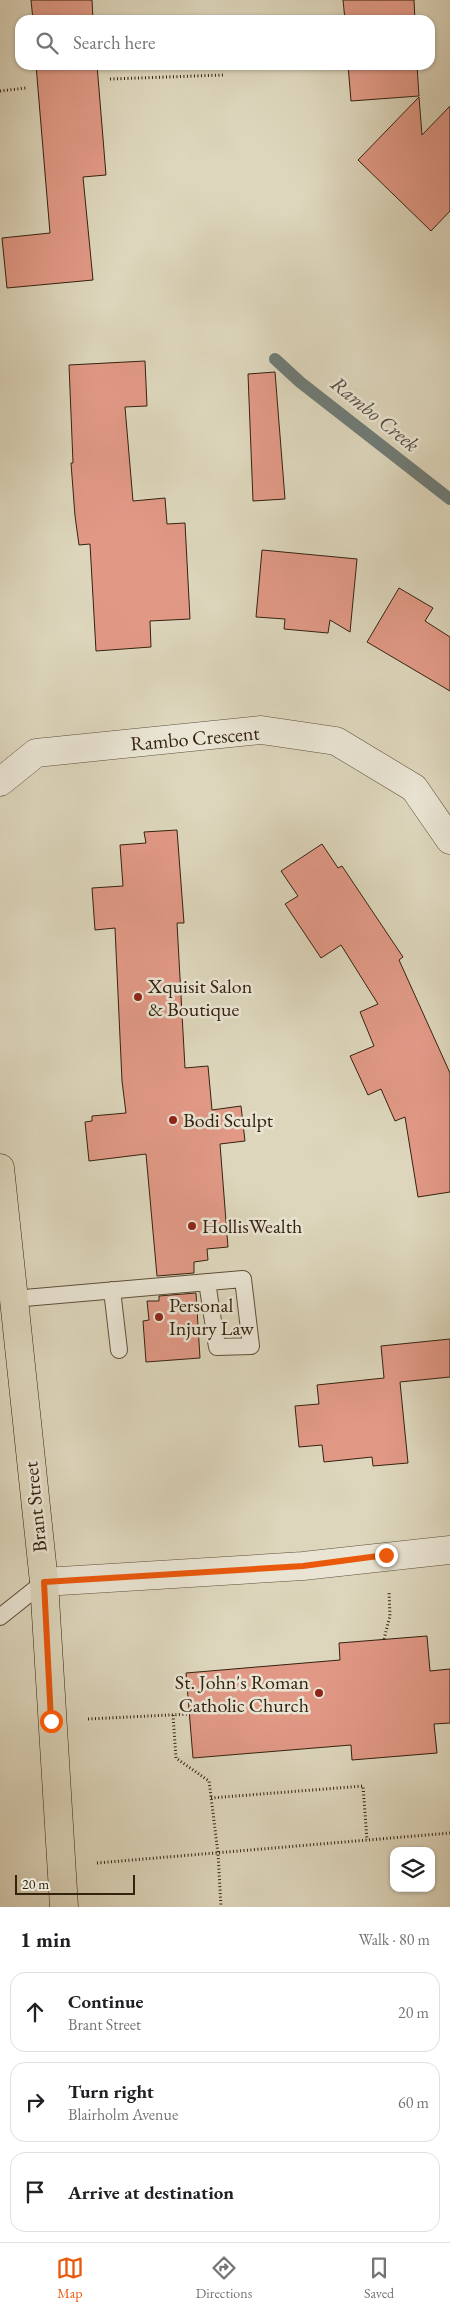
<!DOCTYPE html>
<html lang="en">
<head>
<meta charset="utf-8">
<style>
	body { margin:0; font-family:"EB Garamond",serif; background:#f2f2f2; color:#202124 }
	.controls { position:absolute; right:15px; bottom:15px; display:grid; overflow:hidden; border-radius:10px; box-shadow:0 1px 4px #0004 }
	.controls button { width:45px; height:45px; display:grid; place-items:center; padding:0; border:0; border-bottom:1px solid #e0e0e0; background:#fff; color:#202124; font:25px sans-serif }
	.scale { position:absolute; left:15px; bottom:12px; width:120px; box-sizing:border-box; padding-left:5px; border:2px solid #34220f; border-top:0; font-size:14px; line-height:18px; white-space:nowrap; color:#34220f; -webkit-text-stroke:4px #e9e4d3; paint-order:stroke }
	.stop { position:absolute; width:15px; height:15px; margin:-11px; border:4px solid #ea580c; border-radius:50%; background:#fff }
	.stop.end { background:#ea580c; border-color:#fff; box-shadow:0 1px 5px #0008 }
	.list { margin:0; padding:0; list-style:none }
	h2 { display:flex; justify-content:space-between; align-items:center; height:65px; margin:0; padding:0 20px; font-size:21px }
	h2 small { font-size:16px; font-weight:400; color:#757577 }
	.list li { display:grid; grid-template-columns:32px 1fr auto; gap:15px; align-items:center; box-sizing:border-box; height:80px; margin:0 10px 10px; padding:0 10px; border:1px solid #e0e0e0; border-radius:15px }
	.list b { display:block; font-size:19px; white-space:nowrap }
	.list p { margin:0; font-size:16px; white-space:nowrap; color:#757577 }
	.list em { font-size:16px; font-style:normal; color:#757577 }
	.icon { flex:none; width:28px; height:28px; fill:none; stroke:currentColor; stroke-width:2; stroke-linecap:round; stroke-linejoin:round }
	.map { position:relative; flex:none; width:450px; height:1907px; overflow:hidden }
	.search { position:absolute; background:#fff; box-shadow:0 1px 4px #0004; left:15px; right:15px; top:15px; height:55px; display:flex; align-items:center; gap:12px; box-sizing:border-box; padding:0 18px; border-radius:15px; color:#757577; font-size:19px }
	.sheet { height:335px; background:#fff }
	nav { display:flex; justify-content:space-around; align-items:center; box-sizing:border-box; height:70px; border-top:1px solid #e0e0e0; background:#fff; font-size:14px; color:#757577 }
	nav a { display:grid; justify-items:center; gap:2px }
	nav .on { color:#ea580c }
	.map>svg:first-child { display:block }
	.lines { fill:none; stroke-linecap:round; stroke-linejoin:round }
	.stream { stroke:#6f7b76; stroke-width:12 }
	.building { fill:#e19986; stroke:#34220f }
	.lane-casing { stroke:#5e4f3a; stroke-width:18 }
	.street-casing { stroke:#5e4f3a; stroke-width:29 }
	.primary-casing { stroke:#34220f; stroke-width:29 }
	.path { stroke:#34220f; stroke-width:3; stroke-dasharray:1 2.5; stroke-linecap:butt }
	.lane { stroke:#e9e4d3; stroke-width:16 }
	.street { stroke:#e9e4d3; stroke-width:28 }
	.primary { stroke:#ddd6bc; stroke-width:28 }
	.route { stroke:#ea580c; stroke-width:6 }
	.poi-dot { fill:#8f2418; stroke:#e9e4d3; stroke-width:2 }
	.labels { text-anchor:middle; stroke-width:5; stroke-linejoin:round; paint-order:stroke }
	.street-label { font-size:20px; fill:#34220f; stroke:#e9e4d3 }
	.poi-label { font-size:20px; fill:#34220f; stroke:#e9e4d3; text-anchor:start }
	.water-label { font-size:21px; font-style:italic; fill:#524e43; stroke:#e9e4d3 }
</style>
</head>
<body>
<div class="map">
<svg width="450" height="1907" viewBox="0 0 450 1907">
	<rect width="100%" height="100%" fill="#ddd6bc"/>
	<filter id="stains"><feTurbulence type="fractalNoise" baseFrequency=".004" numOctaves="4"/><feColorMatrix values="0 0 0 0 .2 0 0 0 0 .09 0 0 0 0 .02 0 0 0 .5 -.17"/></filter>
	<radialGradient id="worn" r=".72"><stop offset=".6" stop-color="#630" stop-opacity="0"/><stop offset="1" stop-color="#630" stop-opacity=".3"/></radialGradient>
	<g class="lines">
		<!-- stream -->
		<path class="stream" d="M275,359L300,382L450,499"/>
	</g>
	<!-- building -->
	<path class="building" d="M31,0H92L93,20H33Z
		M343,0H414L415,20H345Z
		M36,65H97L106,175L83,177L93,280L7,288L2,238L50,233Z
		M348,65H417L419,96L351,101Z
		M419,97L422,135L450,106V211L431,231L358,160Z
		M145,361L147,406L125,407L133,501L165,498L167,524L185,523L190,619L150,621L151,647L96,651L90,544L79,545L75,516L71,463H73L69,365Z
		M275,372L285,499L253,501L248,374Z
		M262,550L357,559L350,632L330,620L328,633L284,629L285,619L256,617Z
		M399,588L433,608L425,621L450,637V691L367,642Z
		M177,830L184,923H177L185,1068L208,1066L212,1110L241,1106L245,1141L220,1144L228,1247L207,1249L208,1260L194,1262V1273L157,1276L146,1154L89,1161L85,1122L92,1121V1116L126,1113L122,1081L115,928L95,930L92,888L123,886L120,845L146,843L144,832Z
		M322,844L338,868L342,866L403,957L399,960L450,1073V1192L418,1197L405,1117L395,1121L381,1089L368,1095L350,1056L374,1046L360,1012L378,1004L341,945L321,958L285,904L298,896L281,871Z
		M196,1293L200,1358L146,1362L143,1321L149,1320L147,1301H159V1296Z
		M450,1339V1377L400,1382L408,1463L373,1466L372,1457L324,1462L322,1445L299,1447L295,1406L319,1404L317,1385L384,1378L381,1346Z
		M427,1636L430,1671L450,1669V1723L434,1724L437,1753L352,1760L351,1745L193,1758L186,1673L340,1660L339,1643Z"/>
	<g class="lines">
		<defs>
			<path id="lane" d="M112,1290L119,1350
				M13,1299L243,1279L251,1346L217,1347L207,1282
				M0,1617L44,1582"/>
			<path id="street" d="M0,782L36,753L261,730L336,741L414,788L450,840
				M44,1582L303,1566L450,1550"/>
			<path id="primary" d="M0,1168L44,1582L64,1907"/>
		</defs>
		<!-- lane casing -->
		<use href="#lane" class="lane-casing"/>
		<!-- street casing -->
		<use href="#street" class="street-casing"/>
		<!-- primary casing -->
		<use href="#primary" class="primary-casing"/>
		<!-- path -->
		<path class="path" d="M110,79L223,75
			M0,91L26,88
			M384,1639L390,1616L389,1591
			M173,1715L176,1758L209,1781L218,1853L221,1907
			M88,1719L190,1714
			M211,1798L363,1786L367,1840
			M97,1863L450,1833"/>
		<!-- lane -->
		<use href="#lane" class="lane"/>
		<!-- street -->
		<use href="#street" class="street"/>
		<!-- primary -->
		<use href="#primary" class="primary"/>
	</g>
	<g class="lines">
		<!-- route -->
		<path class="route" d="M51,1721L44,1582L303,1566L386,1555"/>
	</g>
	<!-- markers -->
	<g class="poi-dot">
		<circle cx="138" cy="997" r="5"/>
		<circle cx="173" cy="1120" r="5"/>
		<circle cx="192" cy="1226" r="5"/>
		<circle cx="159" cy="1317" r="5"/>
		<circle cx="319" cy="1693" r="5"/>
	</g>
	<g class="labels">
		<!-- street labels -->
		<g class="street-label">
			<text transform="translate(195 738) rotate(-5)" y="7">Rambo Crescent</text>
			<text transform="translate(35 1507) rotate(-96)" y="7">Brant Street</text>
		</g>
		<!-- poi labels -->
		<g class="poi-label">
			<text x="148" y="993">Xquisit Salon<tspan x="148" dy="23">&amp; Boutique</tspan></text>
			<text x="183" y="1127">Bodi Sculpt</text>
			<text x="202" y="1233">HollisWealth</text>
			<text x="169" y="1312">Personal<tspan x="169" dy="23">Injury Law</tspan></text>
			<text x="309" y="1689" text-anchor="end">St. John's Roman<tspan x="309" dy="23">Catholic Church</tspan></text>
		</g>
		<!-- water labels -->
		<g class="water-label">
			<text transform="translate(375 414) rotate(39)" y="7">Rambo Creek</text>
		</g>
	</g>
	<rect width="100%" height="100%" filter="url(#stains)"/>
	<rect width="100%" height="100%" fill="url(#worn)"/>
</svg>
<div class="controls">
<button><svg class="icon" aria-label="layers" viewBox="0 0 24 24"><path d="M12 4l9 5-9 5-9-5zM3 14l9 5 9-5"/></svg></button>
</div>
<div class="scale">20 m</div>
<div class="stop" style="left:51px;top:1721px"></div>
<div class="stop end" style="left:386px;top:1555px"></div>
<div class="search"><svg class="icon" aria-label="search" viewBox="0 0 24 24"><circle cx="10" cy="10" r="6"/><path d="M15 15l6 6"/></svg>Search here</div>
</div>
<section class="sheet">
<h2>1 min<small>Walk · 80 m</small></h2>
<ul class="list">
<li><svg class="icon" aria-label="ahead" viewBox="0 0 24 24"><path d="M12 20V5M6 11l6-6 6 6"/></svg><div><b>Continue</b><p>Brant Street</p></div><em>20 m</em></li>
<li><svg class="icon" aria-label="right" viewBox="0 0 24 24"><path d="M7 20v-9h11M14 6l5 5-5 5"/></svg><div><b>Turn right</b><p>Blairholm Avenue</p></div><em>60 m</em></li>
<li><svg class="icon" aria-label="arrive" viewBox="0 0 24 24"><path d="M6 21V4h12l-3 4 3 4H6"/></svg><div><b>Arrive at destination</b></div></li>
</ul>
</section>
<nav>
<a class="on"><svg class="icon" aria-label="map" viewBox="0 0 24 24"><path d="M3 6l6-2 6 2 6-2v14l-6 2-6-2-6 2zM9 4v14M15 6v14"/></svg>Map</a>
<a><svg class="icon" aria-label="directions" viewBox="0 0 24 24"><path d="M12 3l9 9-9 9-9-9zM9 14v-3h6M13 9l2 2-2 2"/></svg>Directions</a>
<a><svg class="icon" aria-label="saved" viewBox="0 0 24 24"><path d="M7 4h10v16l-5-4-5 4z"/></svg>Saved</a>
</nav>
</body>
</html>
